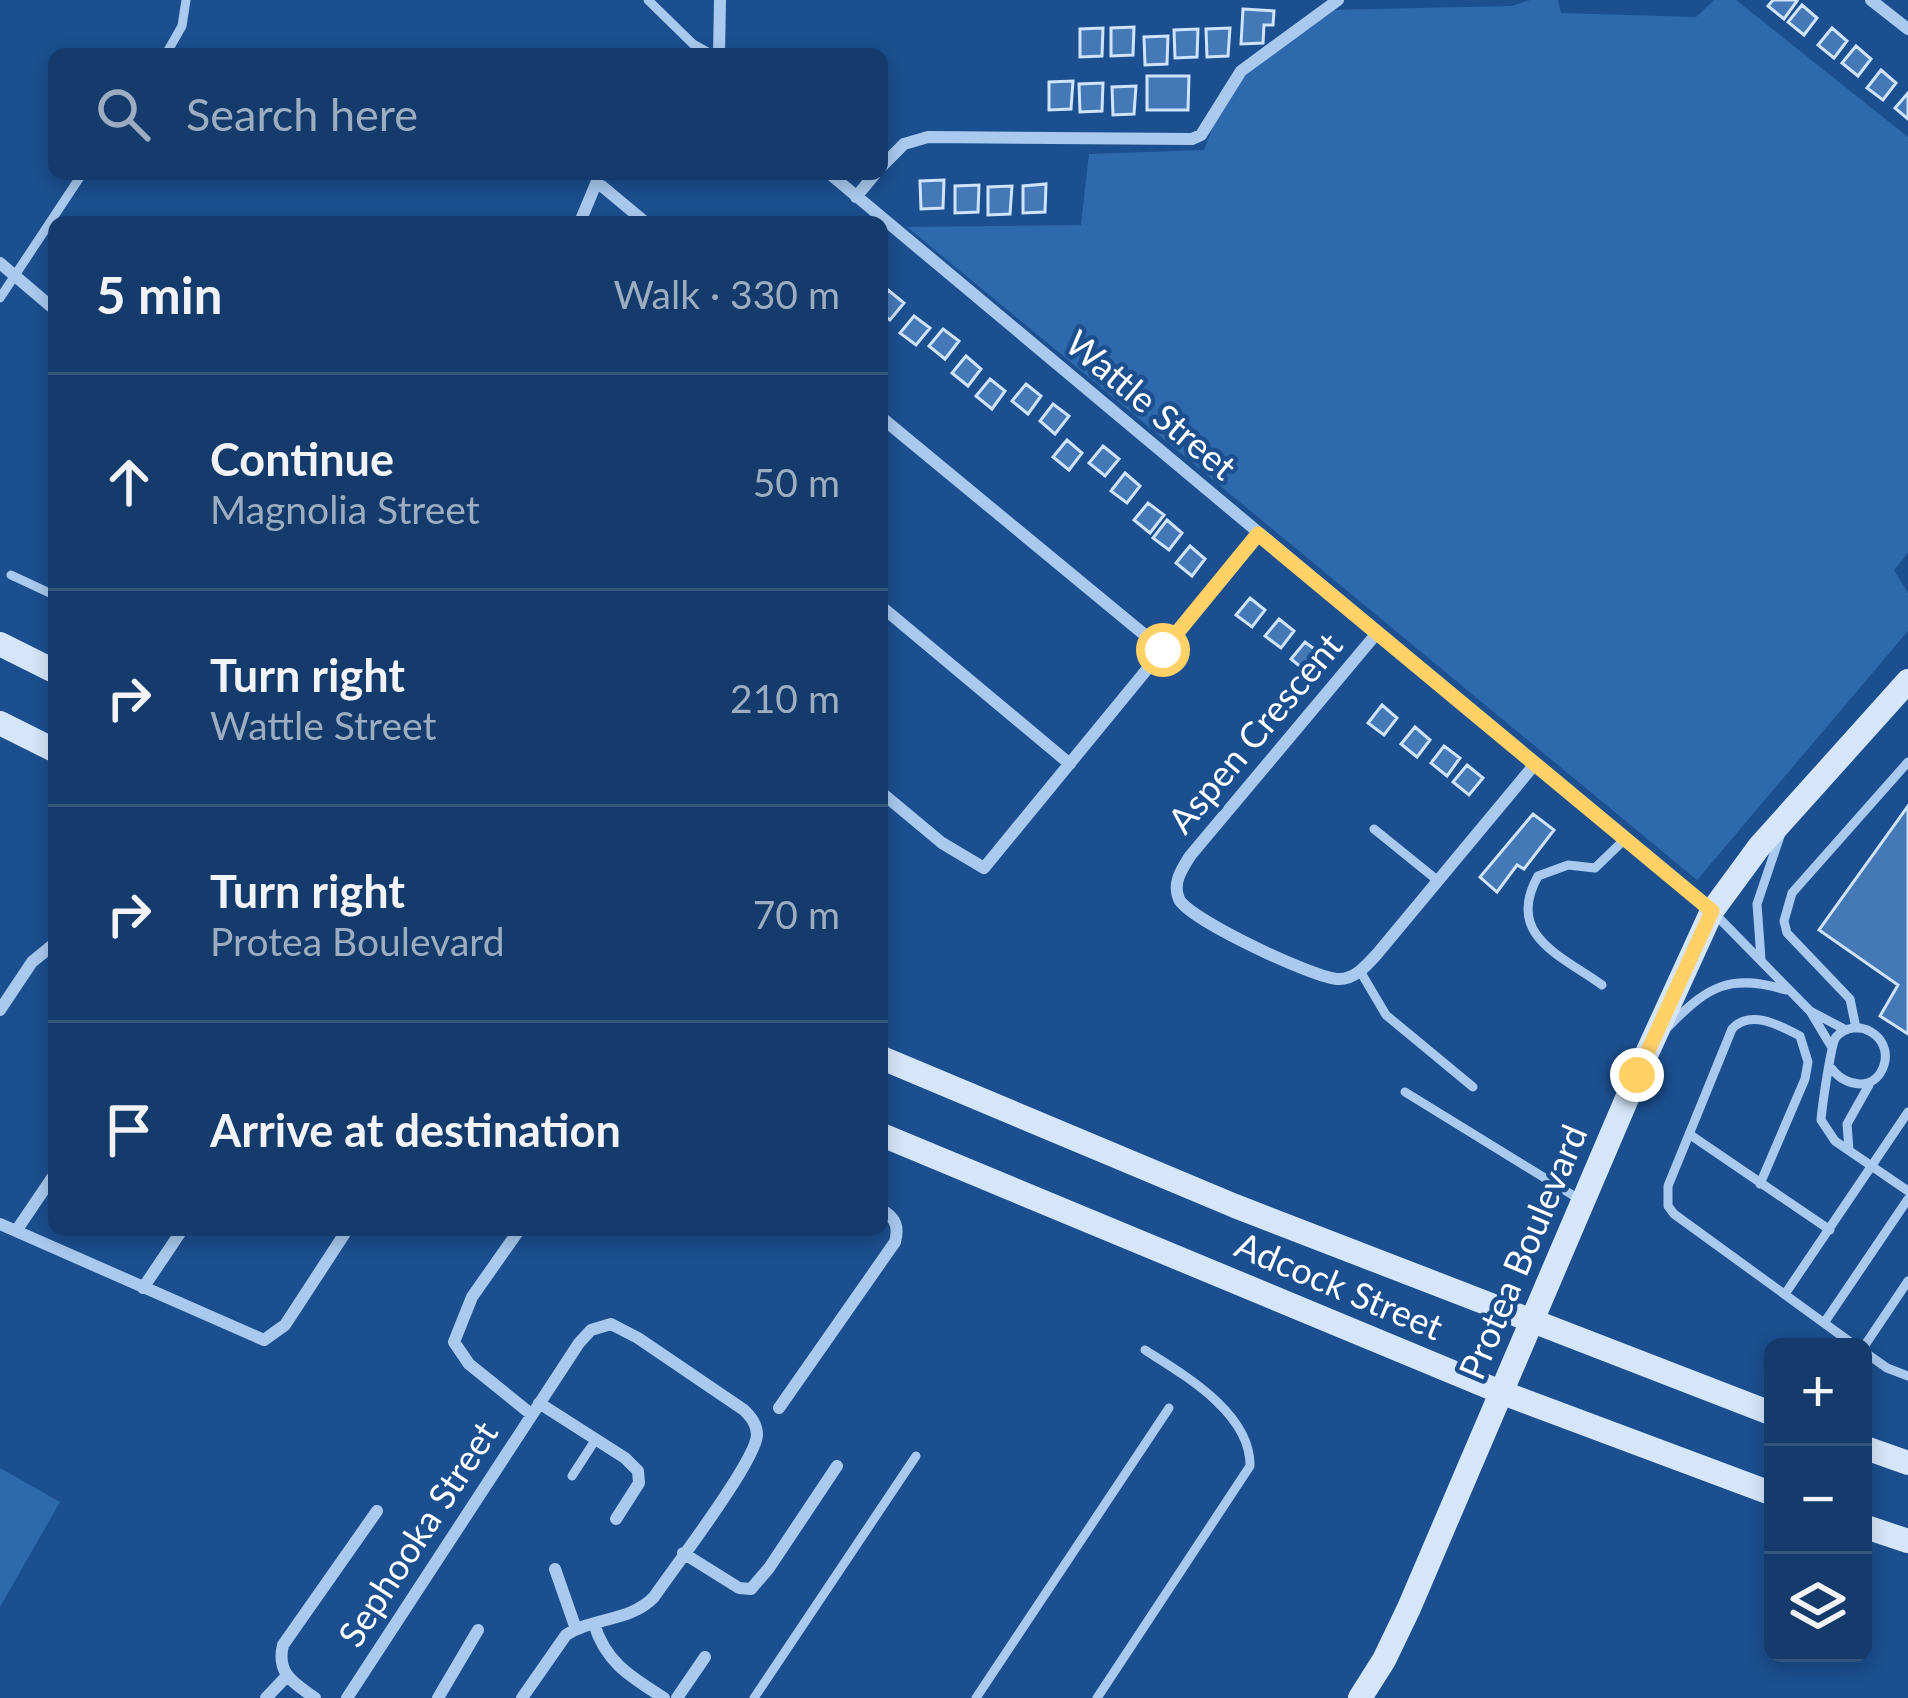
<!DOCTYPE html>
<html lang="en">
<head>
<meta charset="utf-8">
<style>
	body { margin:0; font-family:Lato,sans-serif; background:#1d4271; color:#f1f3f6 }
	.controls { position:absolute; right:36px; bottom:36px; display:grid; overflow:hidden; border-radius:18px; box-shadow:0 6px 18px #0003 }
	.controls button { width:108px; height:108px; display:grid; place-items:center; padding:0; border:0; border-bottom:3px solid #33557e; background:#143b6b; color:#f1f3f6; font:60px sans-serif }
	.stop { position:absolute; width:36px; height:36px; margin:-27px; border:9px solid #ffd166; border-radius:50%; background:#fff }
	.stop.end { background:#ffd166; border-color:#fff; box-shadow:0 3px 12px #0008 }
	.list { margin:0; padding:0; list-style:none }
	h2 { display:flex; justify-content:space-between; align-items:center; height:156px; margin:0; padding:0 48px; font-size:51px }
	h2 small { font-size:39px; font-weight:400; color:#9dadc1 }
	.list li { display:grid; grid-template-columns:78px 1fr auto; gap:36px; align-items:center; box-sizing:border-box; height:216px; padding:0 48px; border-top:3px solid #33557e }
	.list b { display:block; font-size:45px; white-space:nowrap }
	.list p { margin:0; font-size:39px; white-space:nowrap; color:#9dadc1 }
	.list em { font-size:39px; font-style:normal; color:#9dadc1 }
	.icon { flex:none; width:66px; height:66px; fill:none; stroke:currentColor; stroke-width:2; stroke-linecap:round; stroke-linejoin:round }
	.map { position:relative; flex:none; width:1908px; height:1698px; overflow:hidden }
	.search { position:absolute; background:#143b6b; box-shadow:0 6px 18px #0003; left:48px; top:48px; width:840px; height:132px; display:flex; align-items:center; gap:30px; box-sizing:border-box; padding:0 42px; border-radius:18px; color:#9dadc1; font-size:45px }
	.panel { position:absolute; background:#143b6b; box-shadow:0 6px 18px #0003; left:48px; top:216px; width:840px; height:1020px; border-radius:18px }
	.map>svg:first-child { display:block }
	.green { fill:#2e69ad }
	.building { fill:#4478b7; stroke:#cfe3fa; stroke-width:3 }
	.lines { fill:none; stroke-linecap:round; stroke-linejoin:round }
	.lane { stroke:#a9c9ee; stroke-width:9 }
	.street { stroke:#a9c9ee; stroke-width:12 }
	.secondary { stroke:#d6e6fa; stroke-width:24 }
	.route { stroke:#ffd166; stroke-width:15 }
	.labels { text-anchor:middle; stroke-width:9; stroke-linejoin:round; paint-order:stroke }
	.street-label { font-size:36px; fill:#fff; stroke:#1b4f8f }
</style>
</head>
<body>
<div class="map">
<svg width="1908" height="1698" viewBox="0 0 1908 1698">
	<rect width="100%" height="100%" fill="#1b4f8f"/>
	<!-- green -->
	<path class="green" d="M1530,0H1558L1561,13L1696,17L1714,0H1736L1908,137V553L1894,570L1908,593V631L1697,880L907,227L1081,225L1089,154L1204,150L1213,127L1249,69L1326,10L1512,6Z
		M0,1468L60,1502L0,1607Z"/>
	<!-- building -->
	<path class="building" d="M1773,0H1795L1797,1L1784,19L1768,6Z
		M1802,5L1817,18L1804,35L1788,22Z
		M1243,9L1274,11L1273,25H1264L1263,43L1241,44Z
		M1134,27L1133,55L1111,56V28Z
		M1103,28L1102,56L1080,57V29Z
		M1230,28L1228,56L1207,57L1206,29Z
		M1832,28L1847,41L1834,58L1818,45Z
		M1198,29L1197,57L1175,58L1174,30Z
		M1168,36L1167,64L1145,65L1144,37Z
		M1856,46L1871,59L1858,76L1842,63Z
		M1881,70L1896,83L1883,100L1867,88Z
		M1147,76H1189L1188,110H1147Z
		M1073,81L1071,109L1049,110V82Z
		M1103,83L1102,111L1080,112L1079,84Z
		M1136,86L1134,114L1113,115L1112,87Z
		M1908,93V119L1895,108Z
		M944,180L943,208L921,209L920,181Z
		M1046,184L1045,212L1023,213V186Z
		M979,185L978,212L955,213V186Z
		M1012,186L1010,214L988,215V187Z
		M888,290L904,303L890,320L882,314V298Z
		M914,316L930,328L916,345L900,333Z
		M943,329L959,341L945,359L929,346Z
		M966,356L981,369L968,386L952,373Z
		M990,379L1005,391L992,409L976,396Z
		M1026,384L1041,396L1028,414L1012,401Z
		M1053,404L1069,416L1055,434L1040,421Z
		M1067,440L1082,453L1069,470L1053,457Z
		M1103,446L1119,459L1105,476L1089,463Z
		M1125,473L1140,486L1127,503L1111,491Z
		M1148,503L1164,515L1150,533L1134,520Z
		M1167,520L1182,533L1169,550L1153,538Z
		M1190,546L1205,559L1192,576L1176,563Z
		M1250,598L1265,610L1252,627L1236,615Z
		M1279,619L1294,631L1281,648L1265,636Z
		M1305,642L1321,654L1307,672L1291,659Z
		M1382,705L1397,718L1384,735L1368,723Z
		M1415,727L1430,740L1417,757L1401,744Z
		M1444,746L1460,758L1447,776L1431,763Z
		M1467,765L1483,778L1469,795L1453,782Z
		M1908,806V1034L1880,1016L1898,985L1819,930Z
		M1533,814L1554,830L1524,869L1517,865L1497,892L1480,877Z"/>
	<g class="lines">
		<!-- lane -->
		<path class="lane" d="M648,0L693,44L711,54
			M166,54L182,26L186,0
			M0,298L82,174
			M11,575L54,595
			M1374,829L1437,880
			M1716,915L1810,1011L1831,1046
			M1761,959L1757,904L1780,836
			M1360,971L1386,1015L1473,1087
			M1602,985C1560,955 1505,935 1538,876L1568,865L1595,868L1625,839
			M1810,1011L1846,1030
			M1669,1026C1708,986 1730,973 1786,990
			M1856,1028L1850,999L1787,933L1784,921L1792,893L1908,762
			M1832,1069C1846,1088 1876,1091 1884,1065C1893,1036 1856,1015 1836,1037C1831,1043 1822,1108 1821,1120L1835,1141L1908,1191
			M1405,1092L1579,1199
			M1689,1134L1830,1230
			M1849,1150L1847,1124L1869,1085
			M1760,1184L1805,1079L1808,1062L1800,1036C1779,1025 1750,1009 1732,1029L1668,1186V1206L1674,1214L1857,1347
			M1785,1294L1908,1112
			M1824,1323L1908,1199
			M1863,1348L1908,1281
			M1863,1351L1887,1368L1908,1376
			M572,1476L596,1439
			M754,1698L916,1456
			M976,1698L1169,1408
			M1097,1698L1250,1466C1251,1413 1184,1375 1145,1350"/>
		<!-- street -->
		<path class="street" d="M1871,0L1908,29
			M719,54L720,0
			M882,166L904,144L928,137L1192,139L1201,135L1241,71L1338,0
			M830,174L1711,911
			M597,182L645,222
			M856,197L875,174
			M580,222L600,174
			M0,263L54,309
			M882,418L1163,650
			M882,607L1070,764
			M1377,633L1190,856C1182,869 1172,883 1179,899C1188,919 1315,979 1339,979C1355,979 1366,966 1377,954L1535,764
			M882,793L942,843L984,868L1258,534
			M0,1010L32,962L54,944
			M0,1224L264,1340L285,1325L347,1230
			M519,1230L472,1297L454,1342L469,1364L531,1414
			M16,1231L54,1175
			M143,1288L182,1230
			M539,1403L625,1458L638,1471L639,1483L616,1519
			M779,1408L895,1242C899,1227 896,1218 882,1210
			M683,1553L739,1588L751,1589L769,1568L837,1466
			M555,1569L576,1629
			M594,1624C606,1663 631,1677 664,1698
			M266,1698L286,1677
			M315,1698C294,1683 276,1674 283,1645L377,1511
			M347,1698L579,1343L591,1330L611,1324L638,1338L744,1410C751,1417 757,1424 757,1435C756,1461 673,1569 654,1597C630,1622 593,1617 566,1635L522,1698
			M438,1698L478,1630
			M677,1698L705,1657"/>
		<!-- secondary -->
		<path class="secondary" d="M0,644L54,671
			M0,723L54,750
			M882,1058L1235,1206L1773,1414
			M882,1135L1503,1393L1773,1494
			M1863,1447L1908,1463
			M1863,1526L1908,1541
			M1360,1698L1384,1660L1409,1608L1637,1075L1712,911L1759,847L1908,681"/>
	</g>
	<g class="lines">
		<!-- route -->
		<path class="route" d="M1163,650L1258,534L1712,911L1637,1075"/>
	</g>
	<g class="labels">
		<!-- street labels -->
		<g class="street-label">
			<text transform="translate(1151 405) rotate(40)" y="13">Wattle Street</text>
			<text transform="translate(1255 733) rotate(-50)" y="13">Aspen Crescent</text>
			<text transform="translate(1523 1252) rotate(-67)" y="13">Protea Boulevard</text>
			<text transform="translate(1339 1286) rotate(23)" y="13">Adcock Street</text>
			<text transform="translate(418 1534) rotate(-57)" y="13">Sephooka Street</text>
		</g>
	</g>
</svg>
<div class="controls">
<button>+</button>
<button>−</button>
<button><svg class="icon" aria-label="layers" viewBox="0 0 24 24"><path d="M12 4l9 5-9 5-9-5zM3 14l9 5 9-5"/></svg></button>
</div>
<div class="stop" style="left:1163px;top:650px"></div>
<div class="stop end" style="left:1637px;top:1075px"></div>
<div class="search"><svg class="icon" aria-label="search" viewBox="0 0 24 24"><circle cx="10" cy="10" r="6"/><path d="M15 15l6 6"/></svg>Search here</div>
<section class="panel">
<h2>5 min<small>Walk · 330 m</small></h2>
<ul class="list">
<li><svg class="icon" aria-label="ahead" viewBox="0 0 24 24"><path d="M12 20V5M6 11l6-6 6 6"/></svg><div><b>Continue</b><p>Magnolia Street</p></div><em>50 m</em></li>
<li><svg class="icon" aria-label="right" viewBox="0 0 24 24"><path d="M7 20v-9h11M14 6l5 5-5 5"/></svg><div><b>Turn right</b><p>Wattle Street</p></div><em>210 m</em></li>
<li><svg class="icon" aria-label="right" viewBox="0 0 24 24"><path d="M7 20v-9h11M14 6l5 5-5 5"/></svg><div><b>Turn right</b><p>Protea Boulevard</p></div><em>70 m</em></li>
<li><svg class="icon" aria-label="arrive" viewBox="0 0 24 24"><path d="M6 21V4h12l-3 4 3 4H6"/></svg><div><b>Arrive at destination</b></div></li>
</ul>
</section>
</div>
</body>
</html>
